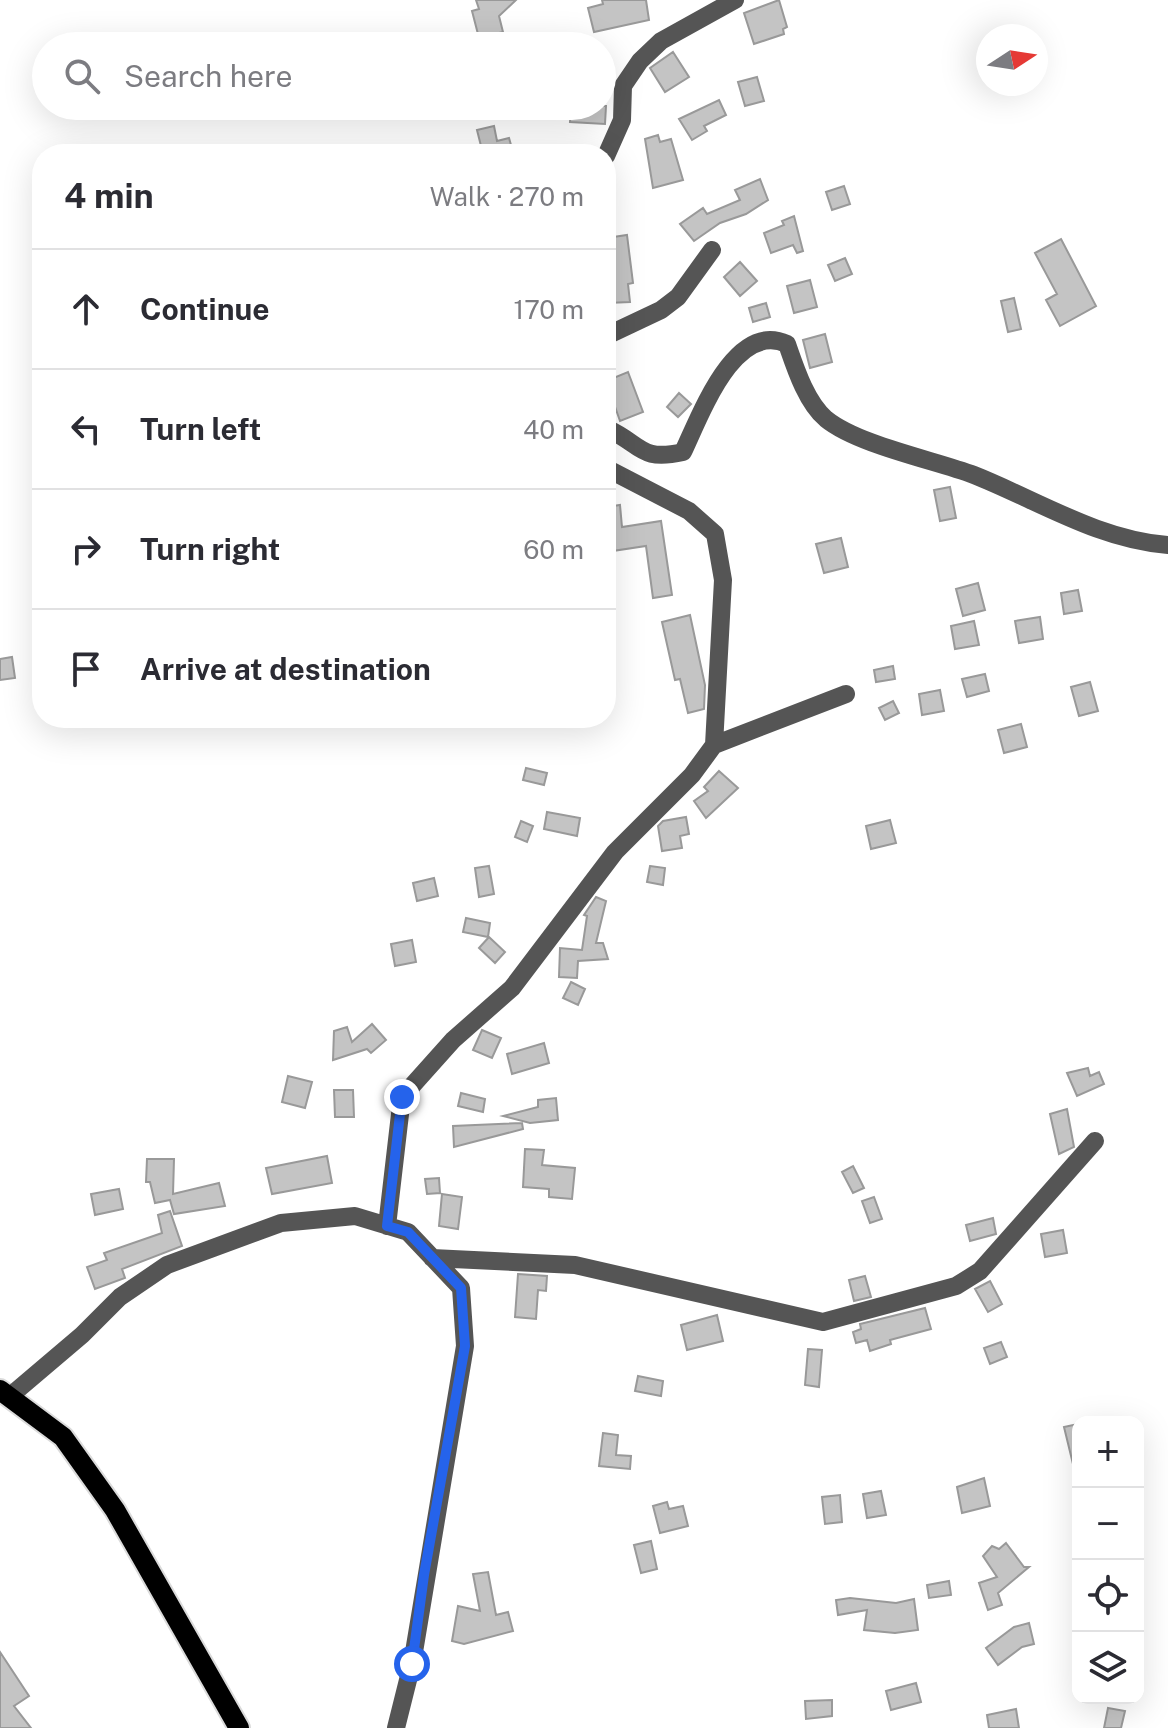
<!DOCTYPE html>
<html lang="en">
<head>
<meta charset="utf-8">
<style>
	body { margin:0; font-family:"Public Sans",sans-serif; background:#f7f7f7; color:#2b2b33 }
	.controls { position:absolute; right:24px; bottom:24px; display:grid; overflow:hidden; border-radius:16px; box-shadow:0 8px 32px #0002 }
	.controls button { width:72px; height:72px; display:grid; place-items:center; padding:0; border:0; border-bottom:2px solid #e1e1e2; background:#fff; color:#2b2b33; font:40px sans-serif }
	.compass { position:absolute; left:976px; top:24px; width:72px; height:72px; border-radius:50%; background:#fff; box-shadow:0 8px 32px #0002; rotate:78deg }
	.stop { position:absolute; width:24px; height:24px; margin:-18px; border:6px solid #2563eb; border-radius:50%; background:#fff }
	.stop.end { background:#2563eb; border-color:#fff; box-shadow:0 2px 8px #0008 }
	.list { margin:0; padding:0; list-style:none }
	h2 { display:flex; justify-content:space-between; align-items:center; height:104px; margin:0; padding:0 32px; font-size:34px }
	h2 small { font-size:26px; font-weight:400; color:#7c7c81 }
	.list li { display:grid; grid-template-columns:52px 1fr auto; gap:24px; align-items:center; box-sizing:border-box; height:120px; padding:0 32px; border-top:2px solid #e1e1e2 }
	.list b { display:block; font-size:30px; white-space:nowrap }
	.list em { font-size:26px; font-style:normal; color:#7c7c81 }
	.icon { flex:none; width:44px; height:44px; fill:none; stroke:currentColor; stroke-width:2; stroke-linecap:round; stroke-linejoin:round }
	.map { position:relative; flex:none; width:1168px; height:1728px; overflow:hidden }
	.search { position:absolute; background:#fff; box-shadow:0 8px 32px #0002; left:32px; top:32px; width:584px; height:88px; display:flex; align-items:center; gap:20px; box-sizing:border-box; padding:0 28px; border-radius:44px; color:#7c7c81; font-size:30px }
	.panel { position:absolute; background:#fff; box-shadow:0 8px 32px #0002; left:32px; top:144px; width:584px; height:584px; border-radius:32px }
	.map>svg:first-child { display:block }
	.building { fill:#c4c4c4; stroke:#999; stroke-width:2 }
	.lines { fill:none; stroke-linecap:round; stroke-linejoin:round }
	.major-casing { stroke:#dbdbdb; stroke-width:24 }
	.minor { stroke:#555; stroke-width:18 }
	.major { stroke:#000; stroke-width:20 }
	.route { stroke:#2563eb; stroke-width:10 }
</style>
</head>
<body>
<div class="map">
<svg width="1168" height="1728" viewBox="0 0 1168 1728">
	<rect width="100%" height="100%" fill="#fff"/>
	<!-- building -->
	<path class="building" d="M476,0H516L499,16L503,32L479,38L472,11L479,9Z
		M602,0H646L649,20L594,32L588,8L603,4Z
		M779,0L787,27L783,29L784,34L754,44L744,13Z
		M673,52L689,77L665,92L650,68Z
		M757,77L764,101L745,106L738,82Z
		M719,100L726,115L704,126L707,131L692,140L679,119Z
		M571,106H606L605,124L570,122Z
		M494,126L497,141L509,138L513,152L483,154L477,130Z
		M658,135L660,142L671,139L683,180L653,188L645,139Z
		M760,179L768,200L746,214L720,223L694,241L680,224L703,208L707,214L740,200L735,190Z
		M844,186L850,204L832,210L826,192Z
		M794,216L803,251L797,253L793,245L771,253L764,233L784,225L782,221Z
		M627,235L633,283L628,284L630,302L607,303L606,280L611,279L606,238Z
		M1061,239L1096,306L1060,326L1046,300L1057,294L1035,253Z
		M845,258L852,274L835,281L828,265Z
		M740,262L757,281L740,296L724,277Z
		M810,280L817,307L794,313L787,286Z
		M1014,298L1021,329L1008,332L1001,301Z
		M766,303L770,317L753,322L749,308Z
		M825,334L832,362L810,368L803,340Z
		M628,372L643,412L620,421L606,381Z
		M679,393L691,404L678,417L667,407Z
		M950,487L956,518L940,521L934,490Z
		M620,505L622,527L661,521L672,595L653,598L646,546L606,552V507Z
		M841,538L848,567L824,573L816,544Z
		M978,583L985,610L963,616L956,589Z
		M1078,590L1082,611L1064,614L1061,593Z
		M690,615L705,685L704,709L688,713L680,679L675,680L662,622Z
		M1040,617L1043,639L1019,643L1015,621Z
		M974,621L979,645L955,649L951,626Z
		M12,657L15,678L0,680V659Z
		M893,666L895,679L876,682L874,670Z
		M985,674L989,691L967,697L962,679Z
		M1090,682L1098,711L1079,716L1071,687Z
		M940,690L944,711L922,715L919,694Z
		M893,701L899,713L885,720L879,708Z
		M1021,724L1027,747L1004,753L998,730Z
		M526,768L547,773L544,785L523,780Z
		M719,771L738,788L706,818L694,801L708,791L704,787Z
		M547,812L580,818L577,836L544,829Z
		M686,817L689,834L680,836L682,848L662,851L658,826L663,821Z
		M890,820L896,843L871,849L866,826Z
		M521,821L533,826L527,842L515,837Z
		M489,866L494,894L479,897L475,868Z
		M650,866L665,868L663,885L647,882Z
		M434,878L438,896L417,901L413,883Z
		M596,897L606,901L596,943H603L608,959L578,961L577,978L559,977L560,948L582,950L587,916L584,915Z
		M466,918L490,923L488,937L463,932Z
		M489,937L505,952L495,963L479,948Z
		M412,940L416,962L395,966L391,944Z
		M571,982L585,989L578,1005L563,998Z
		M372,1024L386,1040L371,1053L367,1049L333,1060L334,1031L347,1027L352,1042Z
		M482,1030L501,1038L492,1058L473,1050Z
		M544,1043L549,1063L512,1074L507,1054Z
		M1088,1068L1090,1076L1099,1072L1104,1084L1077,1096L1067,1073Z
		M288,1076L312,1082L305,1108L282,1102Z
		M334,1090H353L354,1117H335Z
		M461,1093L485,1099L483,1112L458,1106Z
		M556,1098L558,1120L530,1123L503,1116L538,1107V1100Z
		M1067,1109L1074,1147L1059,1154L1050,1114Z
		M522,1123L523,1129L454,1147L453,1126Z
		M525,1149L544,1150L542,1165L575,1168L572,1199L549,1197V1189L523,1187Z
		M327,1156L332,1183L272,1194L266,1168Z
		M147,1159H174L173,1194L219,1183L225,1206L174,1214L170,1200L155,1203L150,1182H146Z
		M853,1166L864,1188L853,1193L842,1172Z
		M439,1178L440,1193L427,1194L425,1179Z
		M119,1189L123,1209L95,1215L91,1194Z
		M442,1194L462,1197L458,1229L439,1226Z
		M874,1197L882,1219L870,1223L862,1201Z
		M170,1211L182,1246L122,1269L125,1278L95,1289L87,1267L107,1260L104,1253L162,1233L158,1215Z
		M993,1218L996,1234L970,1241L966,1225Z
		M1063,1230L1067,1253L1045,1257L1041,1234Z
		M518,1274L547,1276L546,1291L538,1290L536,1319L515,1317Z
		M865,1276L871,1297L854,1301L849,1280Z
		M990,1281L1002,1304L988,1312L975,1289Z
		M925,1308L931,1329L890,1340L891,1344L870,1351L867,1340L856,1343L853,1332L861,1329L860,1324Z
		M717,1315L723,1341L687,1350L681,1325Z
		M1001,1342L1007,1357L990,1364L984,1348Z
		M808,1349L822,1350L819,1387L805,1385Z
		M638,1376L663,1381L661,1396L635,1391Z
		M1078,1424V1463L1073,1464L1064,1427Z
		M603,1433L618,1435L616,1455L631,1456L630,1469L599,1466Z
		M984,1478L990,1506L962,1513L957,1487Z
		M881,1491L886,1515L867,1518L863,1494Z
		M840,1495L842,1522L825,1524L822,1497Z
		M667,1502L669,1509L683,1506L688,1526L660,1533L653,1506Z
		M651,1541L657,1569L641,1573L634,1545Z
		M1006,1543L1024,1567H1029L998,1593L1002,1605L988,1610L979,1583L997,1577L983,1556L992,1546L999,1549Z
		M488,1572L496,1615L508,1612L513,1631L464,1644L452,1641L458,1606L480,1611L473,1574Z
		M949,1581L951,1595L929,1598L927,1585Z
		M850,1598L896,1603L914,1599L918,1630L895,1633L864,1630L867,1610L838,1615L836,1600Z
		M1029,1623L1034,1644L1022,1647L998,1665L986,1648L1014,1627Z
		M0,1652L29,1696L14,1706L31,1728H0Z
		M916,1683L921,1702L891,1710L886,1691Z
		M832,1700V1716L806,1719L805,1701Z
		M1108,1708L1125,1711L1121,1728H1104Z
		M1016,1709L1019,1728H989L987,1715Z"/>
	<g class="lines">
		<defs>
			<path id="major" d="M0,1390L63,1437L115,1510L239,1728"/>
		</defs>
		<!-- major casing -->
		<use href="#major" class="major-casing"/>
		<!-- minor -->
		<path class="minor" d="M606,156L622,120L623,86L640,61L661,41L735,0
			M606,336L661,310L678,297L712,250
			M606,428C642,444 639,462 683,452C701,414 735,320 787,344C795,367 806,402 826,419C858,445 934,460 974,475C1037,500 1099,540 1168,545
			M714,745L846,694
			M387,1226L402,1097L453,1040L512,988L615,852L692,775L714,745L723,580L715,534L689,511L606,468
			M432,1258L575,1265L823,1322L956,1286L980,1271L1095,1141
			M9,1397L82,1335L120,1297L167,1265L281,1223L355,1216L408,1232L461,1288L465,1346L412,1664L396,1728"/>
		<!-- major -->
		<use href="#major" class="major"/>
	</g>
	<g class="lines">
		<!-- route -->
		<path class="route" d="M402,1097L387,1226L408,1232L461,1288L465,1346L424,1575L412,1664"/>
	</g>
</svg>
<div class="controls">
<button>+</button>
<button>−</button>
<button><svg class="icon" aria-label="locate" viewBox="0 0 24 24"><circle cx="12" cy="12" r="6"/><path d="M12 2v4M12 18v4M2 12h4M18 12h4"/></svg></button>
<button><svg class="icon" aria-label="layers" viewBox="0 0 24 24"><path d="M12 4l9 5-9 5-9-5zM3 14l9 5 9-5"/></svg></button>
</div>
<svg class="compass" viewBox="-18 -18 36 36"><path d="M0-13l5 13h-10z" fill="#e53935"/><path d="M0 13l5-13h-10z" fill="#7c7c81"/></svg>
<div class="stop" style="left:412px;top:1664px"></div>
<div class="stop end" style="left:402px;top:1097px"></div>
<div class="search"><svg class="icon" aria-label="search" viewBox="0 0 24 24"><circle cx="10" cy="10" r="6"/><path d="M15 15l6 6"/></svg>Search here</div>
<section class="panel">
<h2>4 min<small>Walk · 270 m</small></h2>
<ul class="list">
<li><svg class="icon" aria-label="ahead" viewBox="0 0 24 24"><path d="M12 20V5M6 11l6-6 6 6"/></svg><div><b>Continue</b></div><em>170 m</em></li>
<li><svg class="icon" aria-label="left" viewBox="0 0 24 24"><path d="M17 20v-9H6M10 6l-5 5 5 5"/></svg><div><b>Turn left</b></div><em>40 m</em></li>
<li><svg class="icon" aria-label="right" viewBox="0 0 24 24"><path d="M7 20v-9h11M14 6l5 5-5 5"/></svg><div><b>Turn right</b></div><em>60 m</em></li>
<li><svg class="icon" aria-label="arrive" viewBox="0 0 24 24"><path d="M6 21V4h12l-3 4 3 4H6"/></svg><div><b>Arrive at destination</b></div></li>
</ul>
</section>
</div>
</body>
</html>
